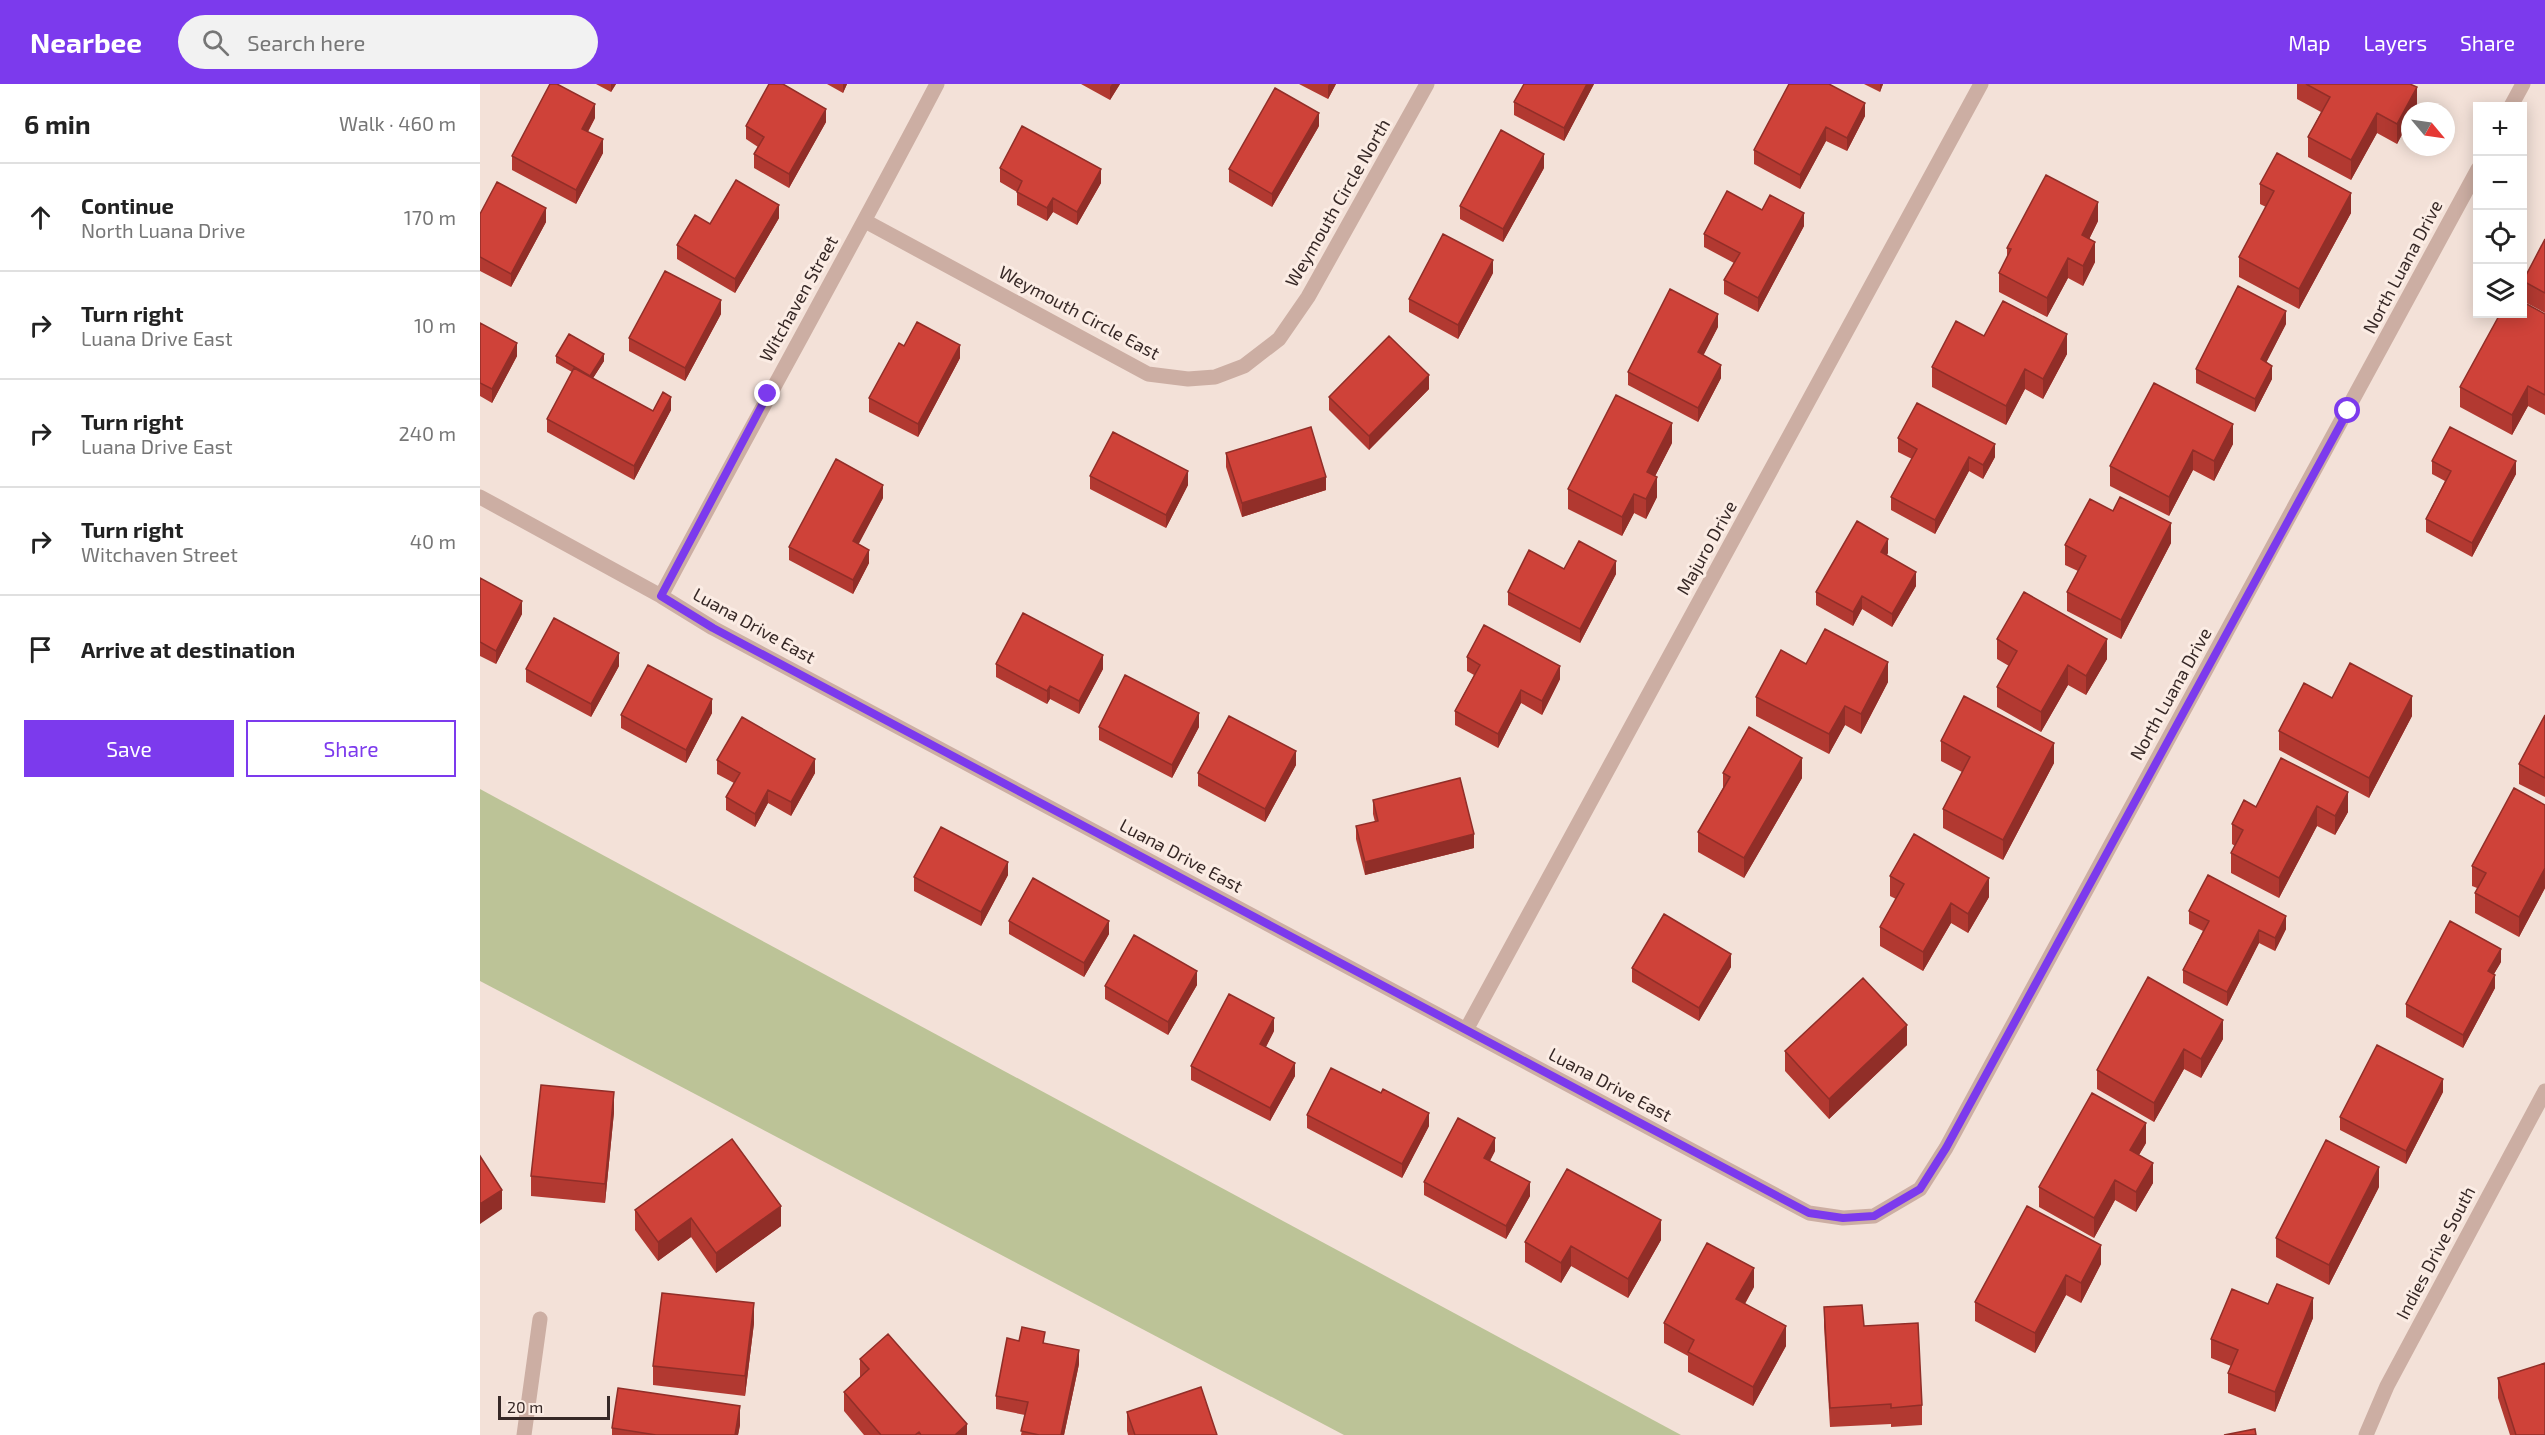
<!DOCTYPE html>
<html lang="en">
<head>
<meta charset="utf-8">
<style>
	body { margin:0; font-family:"Exo 2",sans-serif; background:#f2f2f2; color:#222 }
	.controls { position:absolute; right:18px; top:18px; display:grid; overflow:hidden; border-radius:0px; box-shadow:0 3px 15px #0003 }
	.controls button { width:54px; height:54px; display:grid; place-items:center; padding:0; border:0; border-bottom:2px solid #e0e0e0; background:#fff; color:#222; font:30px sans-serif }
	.compass { position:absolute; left:1921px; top:18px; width:54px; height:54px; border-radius:50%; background:#fff; box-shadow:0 3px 15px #0003; rotate:119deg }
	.scale { position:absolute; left:18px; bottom:15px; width:112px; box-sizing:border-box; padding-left:6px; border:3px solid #362826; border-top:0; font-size:16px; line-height:21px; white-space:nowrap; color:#362826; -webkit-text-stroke:4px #fbece4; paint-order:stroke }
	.stop { position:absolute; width:18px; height:18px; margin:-14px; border:4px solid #7c3aed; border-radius:50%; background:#fff }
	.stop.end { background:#7c3aed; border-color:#fff; box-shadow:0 2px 6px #0008 }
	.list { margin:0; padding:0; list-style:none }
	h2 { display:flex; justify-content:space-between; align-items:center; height:78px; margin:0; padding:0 24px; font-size:26px }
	h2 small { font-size:20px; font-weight:400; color:#767676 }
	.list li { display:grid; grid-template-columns:39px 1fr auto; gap:18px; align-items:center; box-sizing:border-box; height:108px; padding:0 24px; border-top:2px solid #e0e0e0 }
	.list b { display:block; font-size:22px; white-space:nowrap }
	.list p { margin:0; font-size:20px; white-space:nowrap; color:#767676 }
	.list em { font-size:20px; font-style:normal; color:#767676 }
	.actions { display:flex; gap:12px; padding:18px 24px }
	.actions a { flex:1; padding:14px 0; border:2px solid #7c3aed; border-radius:0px; text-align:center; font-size:21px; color:#7c3aed }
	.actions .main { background:#7c3aed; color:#fff }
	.icon { flex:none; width:33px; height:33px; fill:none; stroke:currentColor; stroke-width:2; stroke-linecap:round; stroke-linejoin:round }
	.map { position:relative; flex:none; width:2065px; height:1351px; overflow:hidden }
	header { display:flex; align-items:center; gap:36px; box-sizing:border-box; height:84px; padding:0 30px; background:#7c3aed; color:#fff }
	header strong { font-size:28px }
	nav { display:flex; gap:33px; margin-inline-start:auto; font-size:21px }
	.search { width:420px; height:54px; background:#f2f2f2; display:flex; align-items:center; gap:15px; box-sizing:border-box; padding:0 21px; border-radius:33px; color:#767676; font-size:22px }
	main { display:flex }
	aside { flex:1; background:#fff }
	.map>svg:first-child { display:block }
	.green { fill:#bcc397 }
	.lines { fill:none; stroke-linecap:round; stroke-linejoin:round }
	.minor { stroke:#ccaea3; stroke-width:15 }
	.wall { fill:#b23931 }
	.shaded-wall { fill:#912e28 }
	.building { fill:#cf4239; stroke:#912e28; stroke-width:1.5 }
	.route { stroke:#7c3aed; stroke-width:8 }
	.labels { text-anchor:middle; stroke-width:6; stroke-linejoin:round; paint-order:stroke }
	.street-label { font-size:18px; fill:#362826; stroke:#fbece4 }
</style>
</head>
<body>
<header>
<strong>Nearbee</strong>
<div class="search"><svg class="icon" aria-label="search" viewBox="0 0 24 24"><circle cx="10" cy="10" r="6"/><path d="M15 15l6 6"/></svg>Search here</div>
<nav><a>Map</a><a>Layers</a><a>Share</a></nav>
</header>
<main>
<aside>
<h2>6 min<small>Walk · 460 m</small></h2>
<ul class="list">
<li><svg class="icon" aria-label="ahead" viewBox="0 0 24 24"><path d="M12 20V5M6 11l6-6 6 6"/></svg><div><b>Continue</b><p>North Luana Drive</p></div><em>170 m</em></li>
<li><svg class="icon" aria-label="right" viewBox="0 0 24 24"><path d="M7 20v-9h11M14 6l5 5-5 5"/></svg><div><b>Turn right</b><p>Luana Drive East</p></div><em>10 m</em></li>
<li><svg class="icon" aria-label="right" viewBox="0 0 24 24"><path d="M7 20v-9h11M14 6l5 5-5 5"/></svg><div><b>Turn right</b><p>Luana Drive East</p></div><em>240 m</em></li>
<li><svg class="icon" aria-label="right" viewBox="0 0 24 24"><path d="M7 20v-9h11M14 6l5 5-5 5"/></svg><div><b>Turn right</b><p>Witchaven Street</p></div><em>40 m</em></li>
<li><svg class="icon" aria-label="arrive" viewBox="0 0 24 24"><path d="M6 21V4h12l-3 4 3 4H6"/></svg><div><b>Arrive at destination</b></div></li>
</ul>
<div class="actions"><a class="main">Save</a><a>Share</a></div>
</aside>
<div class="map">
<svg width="2065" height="1351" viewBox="0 0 2065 1351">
	<rect width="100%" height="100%" fill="#f3e1d8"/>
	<!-- green -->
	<path class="green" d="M0,705L1201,1351H864L0,897Z"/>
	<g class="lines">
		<!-- minor -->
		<path class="minor" d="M2031,22L2043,0
			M385,137L668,290L708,295L735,293L764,282L799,255L828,213L947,0
			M0,413L181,512L233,544L1329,1129L1363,1134L1394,1132L1440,1105L1466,1064L1998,85
			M181,512C272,341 367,172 457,0
			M986,946L1501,0
			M44,1351L60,1235
			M1886,1351L1907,1302L2065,1007"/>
	</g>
	<!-- wall -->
	<path class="wall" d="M116,0H136L131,8Z
		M347,0H367L363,9Z
		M601,0H640L630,16Z
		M819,0H856L848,15Z
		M1044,0H1114L1084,57L1034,31V18Z
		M1384,0H1403L1400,8Z
		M1817,0H1930L1937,23L1930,27V35L1917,60L1897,49L1871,96L1828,73V53L1841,28L1817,15Z
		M1385,19V32L1367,67L1346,57L1320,105L1274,80V66Z
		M115,34L108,48L123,69L96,120L32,86V72Z
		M346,38L309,104L274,84V70L278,63L266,55V42Z
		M839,42L792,123L749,98V85Z
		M520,84L621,99L597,141L573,128L567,137L537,121V108L520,98Z
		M1064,84L1023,158L980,135V122Z
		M1780,100L1871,129L1819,225L1759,193V173L1786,123L1780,120Z
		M1282,126L1324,142L1278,228L1244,210V196L1254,179L1224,163V150Z
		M0,130L66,138L31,203L0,187Z
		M299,134L255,209L197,175V161L230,140Z
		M1618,137L1609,155L1615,178L1603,202L1588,194L1567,233L1519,208V189L1527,173V164Z
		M2065,155V229L2043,217V197Z
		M1013,189L978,255L929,228V215Z
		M241,230L205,297L149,267V254Z
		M2065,230V331L2048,322L2032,351L1980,323V303Z
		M0,239L37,272L12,319L0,312Z
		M1806,240L1786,278L1792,295L1775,328L1716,299V285Z
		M1238,243L1223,271L1241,294L1218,338L1148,301V288Z
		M1504,252L1587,270L1563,315L1545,305L1526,341L1452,303V283Z
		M424,262L480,274L438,353L389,328V314Z
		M76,272L124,277L113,294L173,327L191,326L154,396L67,348V335L92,288L76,279Z
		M1674,299L1753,360L1734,397L1713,386L1689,432L1630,402V382Z
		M949,305L889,366L849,326V313Z
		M1418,354L1515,373L1503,395L1489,387L1455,450L1411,426V413L1432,375L1418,368Z
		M1192,359L1175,392L1177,413L1166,435L1154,429L1142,452L1088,425V405Z
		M746,369L846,406L762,433L746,383Z
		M1952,377L2036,390L1992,473L1946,448V435L1965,397L1952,390Z
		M610,392L708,401L686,444L610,405Z
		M403,414L378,460L389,479L373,510L309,476V463Z
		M1691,459L1641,555L1587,527V508L1598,487L1585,481V461Z
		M1408,469L1407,471L1436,502L1412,543L1382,525L1373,542L1336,521V508Z
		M1136,490L1100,559L1028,521V508Z
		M0,494L42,530L16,580L0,572Z
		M1517,555L1627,575L1606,611L1588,601L1561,648L1517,623V603L1529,582L1517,575Z
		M987,573L1080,595L1062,631L1041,619L1018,664L975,641V627L994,591L987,587Z
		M516,580L623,585L599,630L570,615L567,620L516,593Z
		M1326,580L1408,598L1381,650L1365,641L1349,670L1276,632V613Z
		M139,582L111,633L46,598V585Z
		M232,629L206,679L141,644V631Z
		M2065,631V713L2039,700V680Z
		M1932,632L1889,714L1799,666V647Z
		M619,643H719L692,694L619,656Z
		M1461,657L1574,679L1523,776L1463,744V725L1482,688L1461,677Z
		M1801,674L1868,728L1855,751L1837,742L1799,814L1751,789V769L1755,762L1752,760V740L1776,723Z
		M237,676L335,689L311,732L288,719L275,743L246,726V713L254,699L237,690Z
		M816,681L785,738L718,702V689Z
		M1243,689L1322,694L1264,794L1218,768V748L1243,704Z
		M893,716L994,764L885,791L876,755V742L895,738L893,730Z
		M2065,721V804L2039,853L1995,829V809L1997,804L1992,802V782Z
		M528,791L501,842L434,807V793Z
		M1410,792L1509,813L1488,849L1471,839L1443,887L1400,862V843L1416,815L1410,812Z
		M1709,827L1806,845L1795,867L1779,859L1747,922L1703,899V886L1723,847L1709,840Z
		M529,837L629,850L604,893L529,850Z
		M2021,878L2014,890L2015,904L1983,964L1926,933V920Z
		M1251,883L1219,937L1152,898V884Z
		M717,901L688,951L625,915V902Z
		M794,947L786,963L815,992L790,1037L711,996V982Z
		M1743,955L1721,994L1704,985L1674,1038L1617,1005V986Z
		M1427,961L1349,1035L1305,987V967Z
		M1963,1008L1926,1080L1860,1046V1033Z
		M134,1028L125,1119L51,1112V1092Z
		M827,1031L949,1042L922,1094L827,1044Z
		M1666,1059L1659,1071L1673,1099L1656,1128L1635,1116L1614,1154L1559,1123V1103Z
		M1015,1067L1010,1077L1050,1112L1026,1155L944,1111V1098Z
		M1899,1103L1849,1201L1796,1173V1154Z
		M155,1126L301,1142L236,1189L211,1153L178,1177L155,1146Z
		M1181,1156L1148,1214L1091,1182L1081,1199L1045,1178V1158Z
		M1621,1180L1601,1219L1586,1211L1555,1269L1495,1237V1218Z
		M1274,1203L1265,1220L1306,1262L1273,1322L1208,1288V1272L1184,1259V1239Z
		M1788,1220L1833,1234L1795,1328L1748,1309V1289L1751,1282L1731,1274V1255Z
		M1344,1223L1442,1321V1341L1411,1343V1340L1350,1343L1344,1242Z
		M274,1239L265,1312L173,1301V1282Z
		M539,1257L565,1259L599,1280L584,1351H541L545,1331L516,1325V1312Z
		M380,1275L487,1351H384L364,1327V1308L380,1293Z
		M2018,1294L2065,1351H2030L2018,1314Z
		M647,1328L737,1351H648L647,1347Z
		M260,1341L258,1351H132V1344Z"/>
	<!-- shaded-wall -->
	<path class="shaded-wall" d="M131,0H136L131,8Z
		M363,0H367L363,9Z
		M632,0H640L630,16V3Z
		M849,0H856L848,15V2Z
		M1107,0H1114L1084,57V44Z
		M1400,0H1403L1400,8Z
		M1937,3V23L1934,27H1930V35L1917,60V40Z
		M1385,19V32L1367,67V54Z
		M115,20V34L102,58V45Z
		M346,25V38L309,104V90Z
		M839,29V42L792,123V110Z
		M1897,29V49L1871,96V76Z
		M1346,43V57L1320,105V91Z
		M123,55V69L96,120V106Z
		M1064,70V84L1023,158V145Z
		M621,85V99L597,141V128Z
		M1871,109V129L1819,225V205Z
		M573,114V128L567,137V124Z
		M1618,118V137L1602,170V151Z
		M299,121V134L255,209V195Z
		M66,124V138L31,203V190Z
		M1324,129V142L1278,228V214Z
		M1615,158V178L1603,202V182Z
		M1588,174V194L1567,233V214Z
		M1013,176V189L978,255V241Z
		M241,216V230L205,297V284Z
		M1806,227V240L1781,289V275Z
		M1238,230V243L1218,282V268Z
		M1587,250V270L1563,315V295Z
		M37,259V272L12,319V305Z
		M480,261V274L438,353V340Z
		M124,270V277L110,299V292Z
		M1241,281V294L1218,338V324Z
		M1792,282V295L1775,328V315Z
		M1545,285V305L1526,341V322Z
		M949,291V305L889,366V352Z
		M2048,302V322L2032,351V331Z
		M191,313V326L154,396V382Z
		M1192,339V359L1167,408V388Z
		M1753,340V360L1734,397V377Z
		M1515,360V373L1503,395V381Z
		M1713,366V386L1689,432V413Z
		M1489,373V387L1455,450V436Z
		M2036,377V390L1992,473V459Z
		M708,387V401L686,444V431Z
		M846,393V406L762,433V419Z
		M1177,393V413L1166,435V415Z
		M403,401V414L373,471V457Z
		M1154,410V429L1142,452V433Z
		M1691,439V459L1641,555V536Z
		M1408,455V469L1401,481V468Z
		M389,466V479L373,510V496Z
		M1136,477V490L1100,559V545Z
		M1436,488V502L1412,543V530Z
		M1382,512V525L1373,542V528Z
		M42,517V530L16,580V567Z
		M1627,555V575L1606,611V592Z
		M139,569V582L111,633V620Z
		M623,571V585L599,630V617Z
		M1408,578V598L1381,650V630Z
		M1588,581V601L1561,648V628Z
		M1080,582V595L1062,631V617Z
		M570,602V615L567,620V607Z
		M1041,606V619L1018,664V650Z
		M1932,612V632L1889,714V694Z
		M232,615V629L206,679V666Z
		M1365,622V641L1349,670V650Z
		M719,629V643L692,694V681Z
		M1574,659V679L1523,776V756Z
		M816,667V681L785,738V725Z
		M1322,674V694L1264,794V774Z
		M335,675V689L311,732V718Z
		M288,706V719L275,743V730Z
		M1868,708V728L1855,751V732Z
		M1837,722V742L1799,814V794Z
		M994,750V764L885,791V778Z
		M528,778V791L501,842V828Z
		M2065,784V804L2039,853V833Z
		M1509,794V813L1488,849V830Z
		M1471,819V839L1443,887V868Z
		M1806,832V845L1795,867V854Z
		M629,837V850L604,893V879Z
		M1779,846V859L1747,922V908Z
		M2021,865V878L2008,900V887Z
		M1251,870V883L1219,937V924Z
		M717,887V901L688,951V938Z
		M2015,891V904L1983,964V951Z
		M794,934V947L780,974V960Z
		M1743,936V955L1721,994V975Z
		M1427,941V961L1349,1035V1015Z
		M1704,965V985L1674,1038V1019Z
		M815,979V992L790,1037V1024Z
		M1963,995V1008L1926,1080V1067Z
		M134,1008V1028L125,1119V1100Z
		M949,1029V1042L922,1094V1080Z
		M1666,1039V1059L1650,1086V1066Z
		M1015,1054V1067L1004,1087V1074Z
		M1673,1079V1099L1656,1128V1108Z
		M1899,1083V1103L1849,1201V1181Z
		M1635,1096V1116L1614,1154V1134Z
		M1050,1098V1112L1026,1155V1142Z
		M22,1106V1125L0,1140V1120Z
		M301,1122V1142L236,1189V1169Z
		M211,1134V1153L178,1177V1158Z
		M1181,1136V1156L1148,1214V1195Z
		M1621,1161V1180L1601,1219V1199Z
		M1091,1162V1182L1081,1199V1179Z
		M1274,1184V1203L1256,1235V1215Z
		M1586,1191V1211L1555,1269V1249Z
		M1833,1214V1234L1795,1328V1308Z
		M274,1219V1239L265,1312V1292Z
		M1306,1242V1262L1273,1322V1303Z
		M599,1266V1280L584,1351H581Z
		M260,1322V1341L258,1351H255Z
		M487,1340V1351H475Z"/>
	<!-- building -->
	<path class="building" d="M70,0H77L115,20L102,45L123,55L96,106L32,72Z
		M289,0H303L346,25L309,90L274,70L284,53L266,42Z
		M1044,0H1107L1084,44L1034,18Z
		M1309,0H1349L1385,19L1367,54L1346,43L1320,91L1274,66Z
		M1826,0H1930L1937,3L1917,40L1897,29L1871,76L1828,53L1850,13Z
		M795,4L839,29L792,110L749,85Z
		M542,42L621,85L597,128L573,114L567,124L537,108L542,97L520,84Z
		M1021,46L1064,70L1023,145L980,122Z
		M1797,69L1871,109L1819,205L1759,173L1794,107L1780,100Z
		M1566,91L1618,118L1602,151L1615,158L1603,182L1588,174L1567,214L1519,189L1531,165L1527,164Z
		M256,96L299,121L255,195L197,161L215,131L230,140Z
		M17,98L66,124L31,190L0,173V130Z
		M1247,107L1282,126L1290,111L1324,129L1278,214L1244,196L1260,169L1224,150Z
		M963,150L1013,176L978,241L929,215Z
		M2065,155V209L2043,197Z
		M185,187L241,216L205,284L149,254Z
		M1758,202L1806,227L1781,275L1792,282L1775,315L1716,285Z
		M1190,205L1238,230L1218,268L1241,281L1218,324L1148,288Z
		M1523,217L1587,250L1563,295L1545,285L1526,322L1452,283L1476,237L1504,252Z
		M2043,218L2065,230V311L2048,302L2032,331L1980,303L2020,230H2043Z
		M437,238L480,261L438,340L389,314L419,259L424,262Z
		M0,239L37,259L12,305L0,299Z
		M89,250L124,270L110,292L76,272Z
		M909,252L949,291L889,352L849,313Z
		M94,284L173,327L183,308L191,313L154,382L67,335Z
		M1674,299L1753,340L1734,377L1713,366L1689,413L1630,382Z
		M1136,311L1192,339L1167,388L1177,393L1166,415L1154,410L1142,433L1088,405Z
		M1437,319L1515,360L1503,381L1489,373L1455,436L1411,413L1437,365L1418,354Z
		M831,343L846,393L762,419L746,369Z
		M1970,343L2036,377L1992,459L1946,435L1971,387L1952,377Z
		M633,348L708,387L686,431L610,392Z
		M356,375L403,401L373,457L389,466L373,496L309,463Z
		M1640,413L1691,439L1641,536L1587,508L1606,472L1585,461L1610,415L1633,427Z
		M1377,437L1408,455L1401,468L1436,488L1412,530L1382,512L1373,528L1336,508Z
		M1099,457L1136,477L1100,545L1028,508L1049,466L1084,485Z
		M0,494L42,517L16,567L0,558Z
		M1544,508L1627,555L1606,592L1588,581L1561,628L1517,603L1537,567L1517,555Z
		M543,529L623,571L599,617L570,602L567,607L516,580Z
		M74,534L139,569L111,620L46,585Z
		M1004,541L1080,582L1062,617L1041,606L1018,650L975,627L1000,581L987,573Z
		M1345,545L1408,578L1381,630L1365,622L1349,650L1276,613L1301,566L1326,580Z
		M1870,579L1932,612L1889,694L1799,647L1824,599L1852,614Z
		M168,581L232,615L206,666L141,631Z
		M645,591L719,629L692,681L619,643Z
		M1484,612L1574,659L1523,756L1463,725L1490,673L1461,657Z
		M2065,631V694L2039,680Z
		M749,632L816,667L785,725L718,689Z
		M262,633L335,675L311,718L288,706L275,730L246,713L260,689L237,676Z
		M1269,643L1322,674L1264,774L1218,748L1250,693L1243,689Z
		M1801,674L1868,708L1855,732L1837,722L1799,794L1751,769L1763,746L1752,740L1764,716L1776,723Z
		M980,694L994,750L885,778L876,742L898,737L893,716Z
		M2034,704L2065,721V784L2039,833L1995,809L2006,789L1992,782Z
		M461,743L528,778L501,828L434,793Z
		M1434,750L1509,794L1488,830L1471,819L1443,868L1400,843L1424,800L1410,792Z
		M1728,791L1806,832L1795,854L1779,846L1747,908L1703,886L1729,837L1709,827Z
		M553,794L629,837L604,879L529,837Z
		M1184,830L1251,870L1219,924L1152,884Z
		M1970,837L2021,865L2008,887L2015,891L1983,951L1926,920Z
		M654,851L717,887L688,938L625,902Z
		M1668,893L1743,936L1721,975L1704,965L1674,1019L1617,986Z
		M1383,894L1427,941L1349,1015L1305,967Z
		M749,910L794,934L780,960L815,979L790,1024L711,982Z
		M1897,961L1963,995L1926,1067L1860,1033Z
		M851,984L901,1009L903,1005L949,1029L922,1080L827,1031Z
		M61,1001L134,1008L125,1100L51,1092Z
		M1612,1009L1666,1039L1650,1066L1673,1079L1656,1108L1635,1096L1614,1134L1559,1103Z
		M978,1034L1015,1054L1004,1074L1050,1098L1026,1142L944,1098Z
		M252,1055L301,1122L236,1169L211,1134L178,1158L155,1126Z
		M1846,1056L1899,1083L1849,1181L1796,1154Z
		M0,1072L22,1106L0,1120Z
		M1087,1085L1181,1136L1148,1195L1091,1162L1081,1179L1045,1158Z
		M1547,1122L1621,1161L1601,1199L1586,1191L1555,1249L1495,1218Z
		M1227,1159L1274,1184L1256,1215L1306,1242L1273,1303L1208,1268L1214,1256L1184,1239Z
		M1797,1200L1833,1214L1795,1308L1748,1289L1758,1266L1731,1255L1752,1205L1788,1220Z
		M182,1209L274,1219L265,1292L173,1282Z
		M1382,1221L1384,1242L1438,1239L1442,1321L1411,1324V1320L1350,1324L1344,1223Z
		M542,1243L565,1248L563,1259L599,1266L581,1351H559L541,1347L548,1318L516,1312L527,1254L539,1257Z
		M408,1250L487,1340L475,1351H441L439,1348L435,1351H401L364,1308L389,1285L380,1275Z
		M2065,1279V1351H2036L2018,1294Z
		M721,1303L737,1351H655L647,1328Z
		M138,1304L260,1322L255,1351H176L132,1344Z
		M1775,1345L1776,1351H1744Z"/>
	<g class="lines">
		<!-- route -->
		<path class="route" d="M288,310L181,512L233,544L1329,1129L1363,1134L1394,1132L1440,1105L1466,1064L1868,327"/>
	</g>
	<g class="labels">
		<!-- street labels -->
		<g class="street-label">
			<text transform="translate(858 119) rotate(-60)" y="6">Weymouth Circle North</text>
			<text transform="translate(1923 183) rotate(-62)" y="6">North Luana Drive</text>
			<text transform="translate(319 215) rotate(-61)" y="6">Witchaven Street</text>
			<text transform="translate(599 229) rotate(28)" y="6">Weymouth Circle East</text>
			<text transform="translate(1227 464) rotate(-61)" y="6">Majuro Drive</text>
			<text transform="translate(274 542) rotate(29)" y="6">Luana Drive East</text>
			<text transform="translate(1691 610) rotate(-61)" y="6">North Luana Drive</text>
			<text transform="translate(701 772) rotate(28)" y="6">Luana Drive East</text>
			<text transform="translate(1130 1001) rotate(28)" y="6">Luana Drive East</text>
			<text transform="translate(1956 1169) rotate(-62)" y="6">Indies Drive South</text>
		</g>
	</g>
</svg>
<div class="controls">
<button>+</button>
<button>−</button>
<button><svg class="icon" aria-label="locate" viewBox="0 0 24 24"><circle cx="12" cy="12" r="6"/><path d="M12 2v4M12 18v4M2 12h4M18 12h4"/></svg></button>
<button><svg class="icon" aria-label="layers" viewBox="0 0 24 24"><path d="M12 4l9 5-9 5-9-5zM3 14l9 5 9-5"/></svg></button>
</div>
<svg class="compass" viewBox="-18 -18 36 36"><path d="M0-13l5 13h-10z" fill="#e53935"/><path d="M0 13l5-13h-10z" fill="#767676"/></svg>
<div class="scale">20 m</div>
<div class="stop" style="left:1868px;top:327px"></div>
<div class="stop end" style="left:288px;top:310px"></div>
</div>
</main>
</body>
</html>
